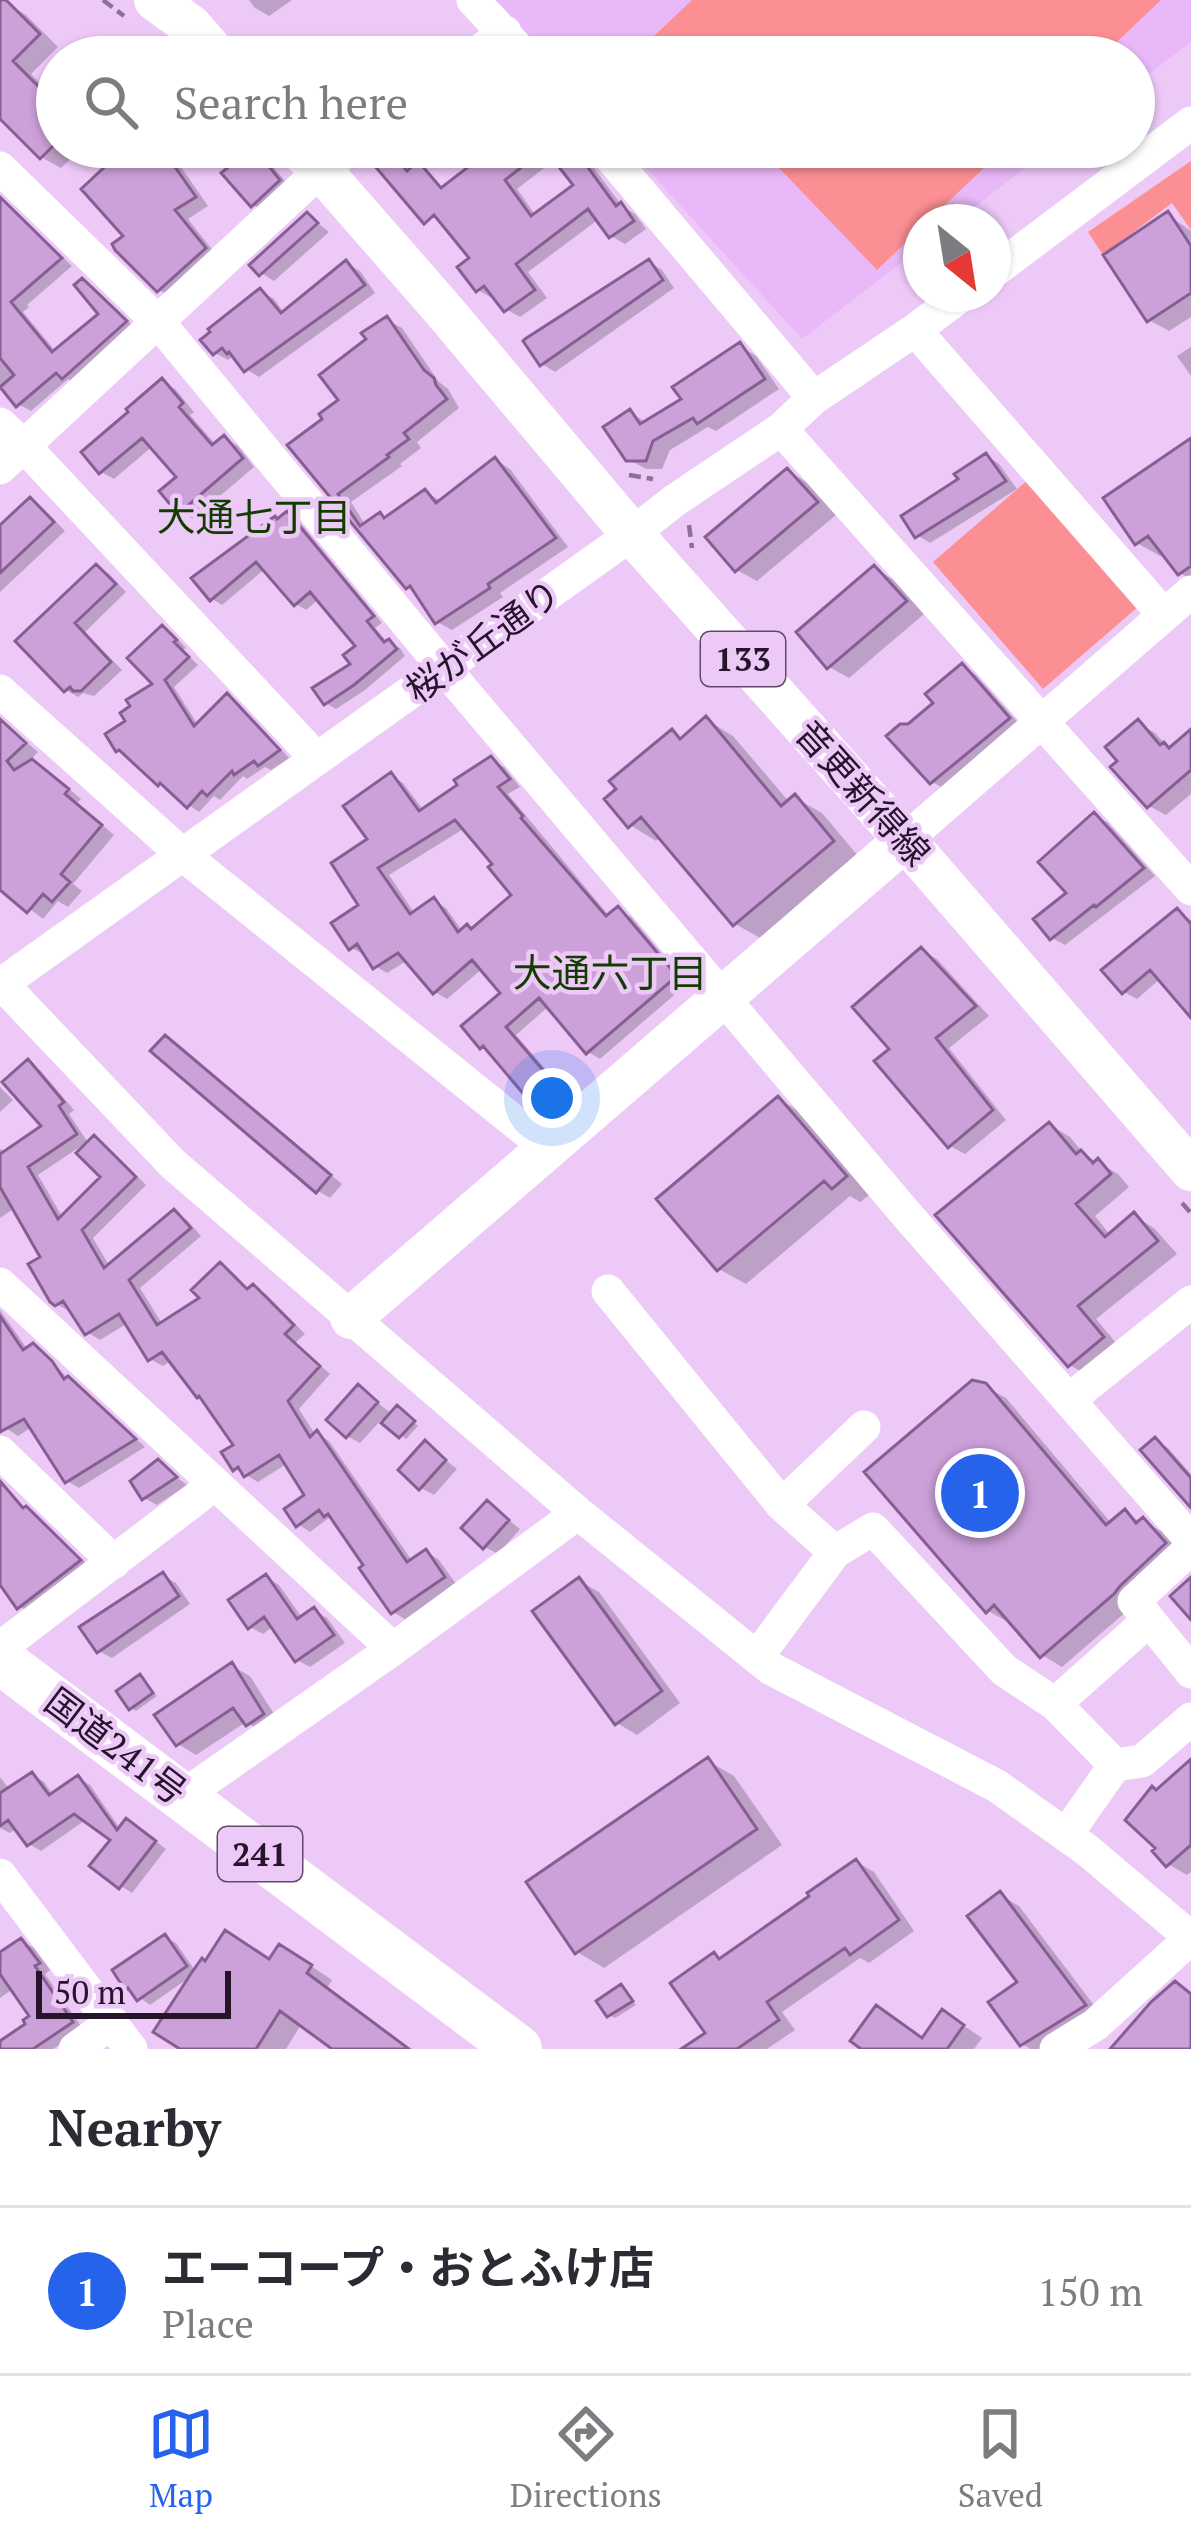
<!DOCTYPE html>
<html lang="en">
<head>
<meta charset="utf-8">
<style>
	body { margin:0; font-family:"PT Serif","Noto Sans JP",serif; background:#f2f2f3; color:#2b2b33 }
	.compass { position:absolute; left:903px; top:204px; width:108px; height:108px; border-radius:50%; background:#fff; box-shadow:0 3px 9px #0004; rotate:150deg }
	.scale { position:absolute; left:36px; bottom:30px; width:195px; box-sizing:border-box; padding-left:12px; border:6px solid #25142a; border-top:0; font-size:33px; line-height:42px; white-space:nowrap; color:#25142a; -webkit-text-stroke:9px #edc9f8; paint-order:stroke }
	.you { position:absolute; left:552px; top:1098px; width:42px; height:42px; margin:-30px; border:9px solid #fff; border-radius:50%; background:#1a73e8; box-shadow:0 0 0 18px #1a73e833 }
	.badge { display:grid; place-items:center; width:78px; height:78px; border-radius:50%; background:#2563eb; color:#fff; font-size:39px; font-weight:700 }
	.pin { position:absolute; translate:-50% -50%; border:6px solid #fff; box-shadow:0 3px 12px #0006 }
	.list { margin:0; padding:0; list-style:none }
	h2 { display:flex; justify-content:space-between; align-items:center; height:156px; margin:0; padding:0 48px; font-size:51px }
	h2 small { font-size:39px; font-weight:400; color:#7c7c81 }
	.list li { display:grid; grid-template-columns:78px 1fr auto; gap:36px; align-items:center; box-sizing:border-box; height:168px; padding:0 48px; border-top:3px solid #e1e1e2 }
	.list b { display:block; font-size:45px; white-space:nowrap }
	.list p { margin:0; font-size:39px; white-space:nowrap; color:#7c7c81 }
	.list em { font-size:39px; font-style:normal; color:#7c7c81 }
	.icon { flex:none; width:66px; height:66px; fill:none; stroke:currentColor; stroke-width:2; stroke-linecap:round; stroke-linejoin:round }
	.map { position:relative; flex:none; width:1191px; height:2049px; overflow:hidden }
	.search { position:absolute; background:#fff; box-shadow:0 3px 9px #0004; left:36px; right:36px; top:36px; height:132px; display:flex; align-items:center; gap:30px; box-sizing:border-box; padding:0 42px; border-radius:66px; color:#7c7c81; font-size:45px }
	.sheet { height:324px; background:#fff }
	nav { display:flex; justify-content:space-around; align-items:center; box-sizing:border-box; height:168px; border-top:3px solid #e1e1e2; background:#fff; font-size:33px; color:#7c7c81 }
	nav a { display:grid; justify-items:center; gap:6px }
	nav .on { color:#2563eb }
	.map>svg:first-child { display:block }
	.built { fill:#e9b8f8 }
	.green { fill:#fc8f93 }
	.shadow { fill:#0003; fill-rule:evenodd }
	.building { fill:#cca0d9; stroke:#875e93; stroke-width:3; fill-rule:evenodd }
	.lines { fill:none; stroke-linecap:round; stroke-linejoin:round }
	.path { stroke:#8c7194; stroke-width:4.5; stroke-dasharray:12 6; stroke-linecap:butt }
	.minor { stroke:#fff; stroke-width:33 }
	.major { stroke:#fff; stroke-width:42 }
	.highway { stroke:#fff; stroke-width:48 }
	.labels { text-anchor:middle; stroke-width:9; stroke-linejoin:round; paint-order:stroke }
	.shield { fill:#edc9f8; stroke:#614a68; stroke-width:3 }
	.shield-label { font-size:33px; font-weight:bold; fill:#25142a }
	.street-label { font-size:36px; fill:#25142a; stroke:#edc9f8 }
	.neighbourhood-label { font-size:39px; fill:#133d00; stroke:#edc9f8 }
</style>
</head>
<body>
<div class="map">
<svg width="1191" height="2049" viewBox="0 0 1191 2049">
	<rect width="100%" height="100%" fill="#edc9f8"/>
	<!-- built -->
	<path class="built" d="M492,0H1191V42L1134,85V57H544Z
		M627,147H1053L955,222H921V248L802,339Z"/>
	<!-- green -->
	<path class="green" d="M692,0H1161L1101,57H673L654,36Z
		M759,147H1006L927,222H921V228L877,270Z
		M1191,161V230L1172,203L1103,255L1088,232Z
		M1029,479L1139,606L1043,689L933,562Z"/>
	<!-- shadow -->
	<path class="shadow" d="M249,0H292L269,16L254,7Z
		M6,3L26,15L58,47L31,74L57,100V147H83L61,168L41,157L0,115V9Z
		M131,147H203L181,167L208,206L188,219L218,257L174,298L159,290L127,236Z
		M375,147H391L417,177L404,188Z
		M498,147H561L565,152L517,189L536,216L577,185L574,152L588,160L622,206L635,214L646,229L625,244L611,236L599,219L528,272L547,298L520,317L506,309L495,295L492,298L478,290L474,258Z
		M253,150L266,158L291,188L265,212L252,204Z
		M0,196L72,266L27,305L29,307L23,312L57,353L102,314L83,281L95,288L137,330L76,384L68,379L31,411L18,404L0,385Z
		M308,215L329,232L274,281L261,273Z
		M1168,215L1191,231V317L1169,331L1149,320Z
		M649,262L662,270L674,288L555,372L542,364Z
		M347,264L360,271L375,293L259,377L246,369L235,355L228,360L215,353L261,291L274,299L285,314Z
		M387,320L402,328L439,382L448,389L459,408L417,442L421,448L400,464L402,466L351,502L366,526L380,515L387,519L425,492L440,500L496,460L510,469L568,547L500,593L503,597L452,630L437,622L418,592L408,586L291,445L326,420L343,401L370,340Z
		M740,346L756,356L779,389L716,431L708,427L670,450L662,469H646L628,459L631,413L647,423L685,400Z
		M1191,347V376L1177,356Z
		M162,382L175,389L194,412L190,415L217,446L225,439L238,446L254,467L193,519L180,511V477L153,446L114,479L101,472Z
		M1191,442V579L1180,573L1165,553L1160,556L1137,543Z
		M987,456L999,464L1017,489L930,543L917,535L962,480Z
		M788,471L808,483L836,515L757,581L737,570Z
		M31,501L43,508L65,531L0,592V541Z
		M287,514L298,520L382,623L375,628L388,643L400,648L405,656L365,690L336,709L326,703L355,664L359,646L319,599L306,610L296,604L266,568L222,605L212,599Z
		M97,567L109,574L126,592L85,632L122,670L94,696L83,693L78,697L66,690L19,641Z
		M874,568L894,580L924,614L849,678L829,667Z
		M163,628L174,635L186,648L183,650L198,665L174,687L198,725L227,697L238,703L289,758L271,770L265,767L247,779L243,776L220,800L214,796L199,812L159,784L130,756L118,750L129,722L157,684Z
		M962,667L975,674L1021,726L945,789L932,782L909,727L937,703Z
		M0,720L38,752L30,761L47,770L81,799L77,803L114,835L73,884L82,891L68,907L58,901L43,919L0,886Z
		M707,720L733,736L790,803L795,798L822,813L859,857L762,939L735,924L662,836L656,841L630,825L672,733L684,739Z
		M1138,723L1155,733L1171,750L1191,733V794L1166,815L1149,806Z
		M491,760L504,767L520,787L508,794L610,917L618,910L631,917L687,984L600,1059L588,1052L549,1006L516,1035L565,1092L546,1108L534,1101L492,1052L482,1046L505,993L483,968L447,999L435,992L408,960L387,973L375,966L366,953L364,955L352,948L362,906L371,840L391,776L403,783L424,811ZM465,828L496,864L516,895L473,931L463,932L446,908L434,901L415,914L389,875Z
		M1095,816L1108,823L1155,876L1065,945L1052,938L1070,894Z
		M1177,911L1191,920V1016L1161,978L1137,999L1124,992Z
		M921,951L937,959L989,1016L949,1048L1006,1120L965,1154L950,1146L893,1049Z
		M165,1039L178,1046L342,1184L330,1198L318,1191Z
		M28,1063L40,1070L74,1110L69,1114L89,1144L94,1139L107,1146L146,1185L93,1238L110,1267L175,1212L187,1220L201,1236L140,1288L163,1325L203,1299L220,1265L232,1272L250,1291L254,1287L266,1294L305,1334L295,1343L330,1374L299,1409L316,1436L317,1434L329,1441L413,1562L427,1552L439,1560L456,1584L405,1619L393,1612L367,1566L330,1517L310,1532L298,1524L308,1496L288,1463L258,1482L235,1469L237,1445L172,1360L163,1366L150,1359L128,1323L100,1340L87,1332L72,1309L69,1311L56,1304L44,1258L15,1208L0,1218V1149L7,1153L46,1126ZM87,1142L104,1177L63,1218L38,1175Z
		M0,1087L13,1100L0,1112Z
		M779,1099L805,1115L872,1193L860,1202L850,1196L746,1284L719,1269Z
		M1050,1125L1070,1137L1085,1155L1118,1174L1129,1187L1095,1216L1111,1236L1134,1216L1154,1228L1177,1254L1096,1319L1122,1350L1090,1377L1070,1365Z
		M0,1310L28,1350L33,1347L45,1354L70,1381L80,1387L145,1447L79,1488L67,1481L32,1427L18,1436L7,1429L0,1418Z
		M984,1386L1006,1398L1112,1524L1125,1513L1141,1522L1143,1521L1163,1532L1184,1556L1134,1605L1062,1667L1042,1655L1011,1619L1008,1622L988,1611Z
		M359,1388L392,1414L403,1412L418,1426L406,1439L382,1419L360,1443L347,1436Z
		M1155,1441L1168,1448L1191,1474V1499Z
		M425,1444L457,1469L434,1495L421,1488Z
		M158,1463L187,1485L157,1505L144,1498Z
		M16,1502L37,1516L90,1567L30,1613L19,1606L0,1567V1515Z
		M487,1503L520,1529L498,1554L485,1547Z
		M163,1576L176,1583L190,1604L112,1658L99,1651Z
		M266,1577L279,1585L303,1619L314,1611L327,1618L345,1643L310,1667L297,1660L274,1626L263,1634L250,1627Z
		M579,1581L599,1592L680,1703L637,1735L617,1723Z
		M232,1666L250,1676L281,1725L267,1735L246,1722L196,1755L178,1744Z
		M140,1677L157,1696L136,1711L131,1708Z
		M708,1761L734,1776L782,1845L604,1968L577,1952Z
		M1191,1763V1872L1187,1875L1168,1864L1158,1793Z
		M32,1775L44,1782L53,1795L78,1778L90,1785L121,1830L138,1828L166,1849L132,1893L121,1886L114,1839L87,1819L41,1851L29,1844L17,1828L10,1833L0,1828V1777L10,1790Z
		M857,1862L874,1872L914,1931L869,1963L860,1958L782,2012L795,2030L767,2049H686L709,2033L714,1956L722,1960Z
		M1000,1895L1019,1906L1102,2016L1049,2049H1031L1022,2044L1021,1983Z
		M165,1937L176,1943L196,1972L302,1960L332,1980L327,1988L410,2049H337L302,2023L286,2049H186L193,1975L150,2005L127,1988Z
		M21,1941L34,1948L50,1970L45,1974L83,2029L53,2049H0V2039L33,2017L14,1988L0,1998V1955Z
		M621,1987L636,2005L615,2018L609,2015Z
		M963,2025L982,2038L974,2049H866L924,2040Z"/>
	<!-- building -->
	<path class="building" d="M0,0H6L40,34L13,61L57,105V142L40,159L0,119Z
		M126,147H161L196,197L175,210L206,248L157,292L115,250L112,244L123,236L81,189Z
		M253,147L280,180L251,207L221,173Z
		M372,147H387L407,171L418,161L441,188L494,147H581L584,156L581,158L616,206L621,202L634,221L609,238L588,209L516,264L535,290L504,312L484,286L476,292L457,267L469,258L434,215L424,224L368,158ZM545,149L573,185L531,216L505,180Z
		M0,197L62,258L11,302L52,352L98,314L74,285L82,278L127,321L62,379L56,373L16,407L0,387L14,375L0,358Z
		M1168,211L1191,246V293L1147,322L1103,255Z
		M307,212L318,223L259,276L249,265Z
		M649,259L663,280L540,366L523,341L525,339Z
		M346,260L365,285L244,372L229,352L227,354L222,348L213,355L200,340L210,332L208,329L260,288L281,313Z
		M387,316L424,370L434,378L436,385L447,399L404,433L409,439L387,455L389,457L338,494L360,526L380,512L384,518L425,489L436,503L495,457L556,538L488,584L490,588L435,624L410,586L406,589L287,445L322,419L319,414L338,400L319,375L366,339L361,333Z
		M740,342L765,379L697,424L693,418L653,441L646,461H626L603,427L630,409L640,424L681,399L672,387Z
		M162,378L183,403L179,407L212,445L224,435L243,458L178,514L159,491L176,477L142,438L99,474L81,452L128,412L126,409Z
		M1191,438V566L1178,575L1148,536L1135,545L1103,498Z
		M986,453L1006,481L915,538L901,516L958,479L954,474Z
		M787,468L818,502L735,572L705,537Z
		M30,497L54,522L0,573V525Z
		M287,511L374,616L367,621L384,642L389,639L397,649L354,685L324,705L312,688L350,664L343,655L355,646L310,592L294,606L256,562L210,601L191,578L275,516L277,519Z
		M96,564L116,584L75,623L111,662L81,691H73L70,687L64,692L15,641Z
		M874,565L907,601L827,669L796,632Z
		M162,625L177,640L174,642L189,657L165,680L194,726L227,693L280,750L258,766L254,761L234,775L232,771L207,796L202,791L187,808L160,783L158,786L119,750L116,752L105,734L125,721L120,713L130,706L126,700L152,684L127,658Z
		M962,663L1010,718L930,784L886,736L900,724H908L933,703L925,694Z
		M706,716L781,806L795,794L834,841L733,926L641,817L628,828L604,799L616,789L609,781L672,729L680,739Z
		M0,719L26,743L7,761L14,770L32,759L69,789L65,794L102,825L61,874L70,882L52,902L43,894L27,913L0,890Z
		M1138,719L1160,745L1164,742L1169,748L1191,729V770L1147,808L1110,767L1117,761L1105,747Z
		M491,756L510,779L498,787L523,816L521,818L606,916L618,906L677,976L586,1054L539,998L506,1027L555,1084L532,1104L483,1046L480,1049L461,1026L500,993L472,960L433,994L398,953L373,969L357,944L349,950L331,923L358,905L331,863L367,839L343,806L391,772L419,811L457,785L454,780ZM455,820L492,864L488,867L511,895L471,929L467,924L458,932L434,897L410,914L378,868Z
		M1094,812L1144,868L1096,907L1094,905L1050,940L1033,919L1066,893L1038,862Z
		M1177,908L1191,924V1018L1150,970L1122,994L1101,970Z
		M921,947L976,1006L936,1038L993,1110L948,1148L874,1061L889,1049L852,1007Z
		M165,1035L331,1175L316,1193L150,1051Z
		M28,1059L64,1102L59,1106L77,1134L28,1167L58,1219L100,1177L76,1153L94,1135L136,1177L82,1230L104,1268L174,1209L191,1228L129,1280L157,1325L199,1298L191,1290L220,1262L247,1289L253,1284L294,1325L285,1334L320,1366L288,1401L310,1437L317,1430L407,1562L426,1549L445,1577L391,1614L359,1568L363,1565L328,1514L324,1517L319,1510L296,1527L284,1509L304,1495L279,1455L244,1477L238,1467L233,1471L221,1452L233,1445L199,1396L197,1398L162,1352L148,1361L119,1314L85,1335L63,1301L55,1306L50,1302L28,1264L40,1257L0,1187V1154L41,1126L2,1082Z
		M778,1096L847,1176L832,1189L824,1181L717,1271L656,1199Z
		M1049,1122L1076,1154L1081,1150L1093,1163L1098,1158L1111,1174L1076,1204L1105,1237L1134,1212L1158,1241L1078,1306L1104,1337L1068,1367L935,1215Z
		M0,1316L23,1350L33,1343L52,1361L64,1379L68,1376L136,1439L65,1483L24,1419L0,1432Z
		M972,1380L986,1383L1106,1525L1125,1509L1136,1523L1143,1517L1166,1543L1120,1586L1114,1594L1040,1658L994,1605L986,1613L864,1472Z
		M358,1384L378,1402L346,1438L326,1420Z
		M397,1405L415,1421L399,1438L381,1423Z
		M1155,1437L1191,1478V1508L1140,1450Z
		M425,1440L446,1460L419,1490L398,1470Z
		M158,1459L177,1477L142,1500L130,1481Z
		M0,1481L23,1508L26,1506L81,1560L17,1609L0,1585Z
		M487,1500L509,1520L483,1549L461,1528Z
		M163,1572L179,1596L97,1653L79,1627Z
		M266,1574L297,1619L314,1607L334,1635L295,1662L264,1617L248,1629L228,1600Z
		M579,1577L662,1691L615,1725L532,1611Z
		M1191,1577V1620L1170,1596Z
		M232,1662L264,1714L246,1726L233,1708L176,1746L154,1715Z
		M140,1674L153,1693L129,1710L116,1691Z
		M708,1757L757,1829L575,1954L526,1882Z
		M1191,1759V1845L1166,1867L1152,1851L1155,1848L1125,1820L1152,1786L1156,1790Z
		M32,1772L49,1795L78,1775L117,1830L126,1818L156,1841L119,1889L89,1866L110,1840L74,1814L27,1846L8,1820L0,1826V1793Z
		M856,1859L899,1920L850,1955L845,1948L767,2002L779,2020L737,2049H681L705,2033L670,1983L714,1952L719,1959L809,1896L807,1893Z
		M1000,1891L1086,2005L1020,2046L988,2002L1017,1982L967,1916Z
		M225,1930L269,1959L279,1944L312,1965L307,1973L409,2049H332L280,2011L256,2049H180L153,2032L192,1972L202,1958L205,1961Z
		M165,1934L187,1966L137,2001L128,1988L125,1990L112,1970Z
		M21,1938L40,1963L35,1966L73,2022L33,2049H0V2041L25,2024L23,2020L29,2016L0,1974V1952Z
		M1175,1981L1191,1994V2049H1110L1151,2002Z
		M621,1984L633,2001L607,2017L596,2001Z
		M876,2005L922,2038L942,2009L964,2025L947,2049H861L850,2041Z"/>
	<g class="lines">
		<!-- path -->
		<path class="path" d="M103,0L124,16
			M629,475L653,479
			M689,525L692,548
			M1182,1203L1191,1213"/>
		<!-- minor -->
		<path class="minor" d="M473,0L526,57
			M472,57L505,32
			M602,147L814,398
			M0,168L159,323L444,668L907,1215L1191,1540
			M993,272L1191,123
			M915,330L1164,615
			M0,424L24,446L317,759
			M781,429L1191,889
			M0,468L321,170L351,147
			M0,691L183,855L546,1147
			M905,840L1191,592
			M0,982L173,1164L578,1513L770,1668L997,1786L1087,1850L1191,1938
			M0,985L632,534L674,501L781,429L814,398L915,330L963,294
			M0,1284L393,1649
			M608,1291L782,1505
			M1070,1399L1191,1302
			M0,1452L114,1562
			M835,1552L873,1529L1004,1670L1055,1704L1115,1765L1066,1835
			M1149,1620L1134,1601L1191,1548
			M0,1648L215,1484
			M757,1657L835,1552L782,1505L864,1427
			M1055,1704L1149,1620L1191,1672
			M1115,1765L1142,1761L1191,1719
			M183,1796L393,1649L578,1513
			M0,1875L131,2049
			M75,2049L112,2022
			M1056,2049L1095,2025L1191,1938"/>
		<!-- major -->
		<path class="major" d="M155,0L191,26L218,57
			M297,147L321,170L440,306L632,534L905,840L1191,1170
			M351,1318L905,840"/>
		<!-- highway -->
		<path class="highway" d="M0,1660L518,2049"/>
	</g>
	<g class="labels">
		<!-- shield labels -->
		<g class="shield">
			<rect x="701" y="632" width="84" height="54" rx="9"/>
			<rect x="218" y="1827" width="84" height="54" rx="9"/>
		</g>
		<g class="shield-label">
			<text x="743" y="671">133</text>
			<text x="260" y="1866">241</text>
		</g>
		<!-- street labels -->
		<g class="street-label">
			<text transform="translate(483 641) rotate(-36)" y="13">桜が丘通り</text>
			<text transform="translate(863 793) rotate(48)" y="13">音更新得線</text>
			<text transform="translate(116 1746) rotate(37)" y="13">国道241号</text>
		</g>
		<!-- neighbourhood labels -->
		<g class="neighbourhood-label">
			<text x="254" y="531">大通七丁目</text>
			<text x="610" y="987">大通六丁目</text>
		</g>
	</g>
</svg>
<svg class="compass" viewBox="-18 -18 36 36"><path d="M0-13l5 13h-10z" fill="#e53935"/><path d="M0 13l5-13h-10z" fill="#7c7c81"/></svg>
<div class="scale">50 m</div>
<div class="you"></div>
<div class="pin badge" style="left:980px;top:1493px">1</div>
<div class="search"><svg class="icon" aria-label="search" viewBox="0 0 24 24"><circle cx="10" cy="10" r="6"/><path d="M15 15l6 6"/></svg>Search here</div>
</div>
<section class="sheet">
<h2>Nearby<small></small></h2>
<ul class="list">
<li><span class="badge">1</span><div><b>エーコープ・おとふけ店</b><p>Place</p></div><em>150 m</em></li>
</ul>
</section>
<nav>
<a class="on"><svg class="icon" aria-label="map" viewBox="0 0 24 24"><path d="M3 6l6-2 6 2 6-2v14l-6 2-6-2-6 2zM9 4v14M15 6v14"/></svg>Map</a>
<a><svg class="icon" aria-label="directions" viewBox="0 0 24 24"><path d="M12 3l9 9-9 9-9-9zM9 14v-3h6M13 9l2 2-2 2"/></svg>Directions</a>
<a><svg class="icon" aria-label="saved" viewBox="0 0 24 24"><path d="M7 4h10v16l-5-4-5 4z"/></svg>Saved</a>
</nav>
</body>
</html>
